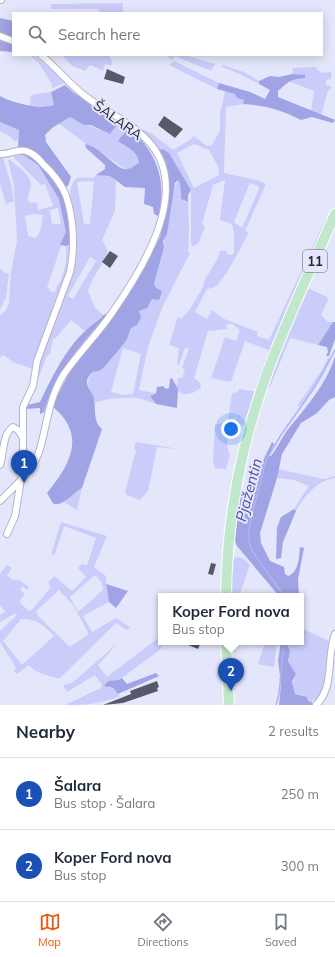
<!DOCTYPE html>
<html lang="en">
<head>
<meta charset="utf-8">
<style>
	body { margin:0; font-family:Mulish,sans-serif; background:#f6f6f7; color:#1f2937 }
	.you { position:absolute; left:231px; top:429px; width:14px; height:14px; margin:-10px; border:3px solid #fff; border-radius:50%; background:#1a73e8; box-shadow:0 0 0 6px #1a73e833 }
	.badge { display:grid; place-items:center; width:26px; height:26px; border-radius:50%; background:#ea580c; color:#fff; font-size:13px; font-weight:700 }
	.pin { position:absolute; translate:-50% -33px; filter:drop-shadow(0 1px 2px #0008) }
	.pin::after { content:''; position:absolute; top:21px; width:14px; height:12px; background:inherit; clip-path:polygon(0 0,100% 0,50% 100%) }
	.popup { position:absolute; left:158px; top:593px; width:146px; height:52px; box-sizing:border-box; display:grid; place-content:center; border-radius:0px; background:#fff; filter:drop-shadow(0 1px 3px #0005); font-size:13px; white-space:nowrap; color:#747a83 }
	.popup b { font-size:15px; color:#1f2937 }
	.popup::after { content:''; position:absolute; left:50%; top:100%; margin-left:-8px; border:8px solid transparent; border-top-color:#fff }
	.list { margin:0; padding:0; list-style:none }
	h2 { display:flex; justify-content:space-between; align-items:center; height:52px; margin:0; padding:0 16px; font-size:17px }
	h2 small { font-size:13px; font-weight:400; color:#747a83 }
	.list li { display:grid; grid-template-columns:26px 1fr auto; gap:12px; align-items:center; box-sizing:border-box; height:72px; padding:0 16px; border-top:1px solid #e0e1e3 }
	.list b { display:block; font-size:15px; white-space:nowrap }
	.list p { margin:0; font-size:13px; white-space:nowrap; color:#747a83 }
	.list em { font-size:13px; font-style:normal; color:#747a83 }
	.icon { flex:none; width:22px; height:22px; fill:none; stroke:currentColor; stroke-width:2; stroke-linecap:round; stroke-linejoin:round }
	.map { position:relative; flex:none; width:335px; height:705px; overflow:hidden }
	.search { position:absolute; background:#fff; box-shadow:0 2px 10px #0003; left:12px; right:12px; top:12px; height:44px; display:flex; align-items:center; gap:10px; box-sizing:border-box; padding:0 14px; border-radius:0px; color:#747a83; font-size:15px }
	.sheet { height:196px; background:#fff }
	nav { display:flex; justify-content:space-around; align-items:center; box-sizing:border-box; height:56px; border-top:1px solid #e0e1e3; background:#fff; font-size:11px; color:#747a83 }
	nav a { display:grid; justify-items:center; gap:2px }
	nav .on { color:#ea580c }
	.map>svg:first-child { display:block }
	.green { fill:#cacdf9; fill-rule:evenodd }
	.forest { fill:#a0a3e4 }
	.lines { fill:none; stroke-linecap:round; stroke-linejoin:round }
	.stream { stroke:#afb2f4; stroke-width:1.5 }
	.building { fill:#57586a }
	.street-casing { stroke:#b4b5ca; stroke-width:8 }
	.primary-casing { stroke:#fff; stroke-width:12 }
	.street { stroke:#fff; stroke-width:6 }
	.primary { stroke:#c1e8cc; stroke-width:10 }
	.labels { text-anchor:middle; stroke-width:4; stroke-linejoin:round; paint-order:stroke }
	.shield { fill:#e4e6fb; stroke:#5e606c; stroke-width:1 }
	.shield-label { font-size:13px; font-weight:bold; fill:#25262e }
	.street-label { font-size:14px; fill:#25262e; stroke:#e4e6fb }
	.water-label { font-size:15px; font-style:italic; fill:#4e4c9a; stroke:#e4e6fb }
</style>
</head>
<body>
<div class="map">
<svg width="335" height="705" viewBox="0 0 335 705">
	<rect width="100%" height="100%" fill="#e4e6fb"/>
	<!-- green -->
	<path class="green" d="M123,3V13H100L99,9H51V4Z
		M33,55L57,74L64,83L52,88V84L38,62L32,57Z
		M62,55H108L112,61L111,66L105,64L103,71L90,65L85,71L72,66Z
		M166,55H184L215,64L211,71L175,56L172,60Z
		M174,61L219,83L217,89L169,65Z
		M223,65L244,72L259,81V84L240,74L222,67Z
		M316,67L321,73L331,72V79L326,80V85L332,87L328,91L321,116L311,110L314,91L288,81L298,74H292L293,70L291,68Z
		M225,91L235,94L237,98L244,100L243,104L226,107L224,173L260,181L266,184L245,231L249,232C243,244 225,279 216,286C214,288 211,288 207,289L195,312L207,319L212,310L222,318L258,332L257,336L269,340L326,218L329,219L259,388H255L269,350L245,341L231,382L211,378L225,337L236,341L240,330L232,324H226L227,328L226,329L208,331L194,378L200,383L201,388C197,389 196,392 192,393C178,397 175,389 178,378H182L185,370L182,367L189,349L185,348L179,365H177L179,348L169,345L178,316L181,319L190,309L203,287L204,281L218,258L220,251H226L228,255L234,254V233L232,224L220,220L225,180L213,185L202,224L205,226L199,242L193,247L191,243V190L169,153L163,149L159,150L140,128L151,133L173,150L191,139L194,136L207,146L212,145L220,131V114ZM194,144L209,150L219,168V175L194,188L177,153ZM250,183L258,186L259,189L242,228L234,222Z
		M51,92L54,105L48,107L30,105L31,95Z
		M70,117C83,125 96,127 110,134L119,122L128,128L122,135L121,143C129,148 138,153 139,163L130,169H125L91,145H85V143L58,123Z
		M0,122L19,130L18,140L14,141L11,137L0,131Z
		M17,153L25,156L38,165L59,199L61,206L66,232L47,287L50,289V291L55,292C56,286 58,285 61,280C66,268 67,258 66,245L70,244V264L33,369L15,363L3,355L0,358V316L6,310L9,303L11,273L17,240L14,186L8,160H10C17,166 33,176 31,187C29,194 27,196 29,203L37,202L38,210L53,206L45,184L41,185L16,160L13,156ZM58,208L61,224H52L50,210ZM33,214L43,215L41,229L36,238L28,236L25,216Z
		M0,157L3,158L11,184L14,201L6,204L0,184Z
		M96,175L110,176L116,181L115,211L102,240L108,251C104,265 92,276 88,291L95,308L103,315L85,331L71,320L55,339L53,338L50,354L47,356L37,381L41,359L71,271L70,191C75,174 78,178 94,178ZM90,181L94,182L90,224H84L77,182ZM90,257L96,261L73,299L68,296Z
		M178,180L180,183V195L185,202H188L189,230L188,251L190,253L162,308L148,347L139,390L154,393L150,396L156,404C150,402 144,399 138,398C128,397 102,398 95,403C92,388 83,388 92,372C114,366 129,333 139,314V311C149,306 153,297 156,288L154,284L164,247C163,241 174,184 178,180ZM123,348L141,354L133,394L124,395L111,392Z
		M0,268L5,273L9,274L6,297L0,310Z
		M310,289L329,298L321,315L328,322H333L318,345L290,338L270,387L267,386L306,290Z
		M328,358L331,360C324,375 312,394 301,406H297L322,370Z
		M239,389L258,392L246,429L243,425H239L237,439L232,438L236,420L234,417C229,428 224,445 230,455L226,469L215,468L213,462L215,425L228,421L232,393L238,392Z
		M136,442L179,449L157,447L148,491L140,500L127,495L125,492L136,450L134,449Z
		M278,469L323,479L335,476V478C318,480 304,496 296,511L294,509L309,486L294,480L277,478Z
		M82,488L77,510L64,502L77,491Z
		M61,522L107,536L94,567L106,576V587L109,602L83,616L92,632L116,618L130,627L127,630L116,623L59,679C48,675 36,674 29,665L17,674L13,670L16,669L15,666L0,642V631L17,615L16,613L0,622V615L5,612L0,605V574L7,565L12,568L7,575C11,579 13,581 19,580L29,587L27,590L23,586L20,590L25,594L19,602L29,611L32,610L51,587L48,583L54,576L72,591L86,577L78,568L82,564L87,565L96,538L64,526L55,554L51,555ZM95,575L102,583L103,590L78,612L70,597ZM59,590L73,605L89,634L70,647L38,616L36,611ZM21,619C36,618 45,626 54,636L22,665L3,641Z
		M238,557L244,559L250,565L239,596H229L231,559Z
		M303,629L331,642L328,680L316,702L314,699L310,702L301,695L295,694C290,683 294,684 296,674L288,661L290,651L287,644L291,642H301Z
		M158,638L161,642L164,643L161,649L119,680H114L108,688H112L120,696C102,704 85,705 65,705L101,688L102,685L95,675L67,692L63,685L72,683L118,643L98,665L107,677Z
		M265,642H277L274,667L258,664Z"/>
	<!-- forest -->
	<path class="forest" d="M0,18L13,21V38L0,33Z
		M0,40L13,45V52L0,51Z
		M292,74L305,75V78C289,79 289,82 278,91V97L335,120L333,123L312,117L301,120C282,110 265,105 243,104L244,100L237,98L235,94L217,89L219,83L250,92L265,99L270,90L259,84V81L270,76L279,77Z
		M65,85L74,93L119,122L110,134L91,125H84L70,117L52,128L45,135L46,142L71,177L68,186L64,187L28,149L18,147L19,130L0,122V96C12,103 41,110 54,105L51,92Z
		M128,128C156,149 168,182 158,216L154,214L153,207L144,204L145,188L125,187L110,176L96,175L105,169V165L86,148L85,145C95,142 113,166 124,169C130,170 134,166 139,163C138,151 126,147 118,141Z
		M163,149L169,153L191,190L188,195V202L181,199L180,183L178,180L175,183L167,234L163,241L164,247L154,284L156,288L162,291L159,300L152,299L147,308L139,311L141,317L137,325C129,327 130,332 127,339C125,343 104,368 101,370C98,371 94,372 92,372C90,375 87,378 87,381C86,388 93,392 94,399C96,409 93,422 102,429L82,488C74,492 64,506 54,504C52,503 49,496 47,493C71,463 87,435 52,406L70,371L126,298L160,237L169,190L166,162L159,150Z
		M17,153H26L41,163L65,198L68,210L70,244L66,246L60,245L66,232L59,199L38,165L25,156Z
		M106,314V316C80,346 55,374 44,412L40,414V408L25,409L27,405L40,402C54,373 69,341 97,321C100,319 102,315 106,314Z
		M333,322H335V339L329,356H326L328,352L327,347L318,345Z
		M335,357V397L329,400L317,413L301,423L282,454L277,478L260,533L261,543L270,561L284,567L285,574L288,576C299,572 299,557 300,547L304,548L298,579L299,596H279L237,546L234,539L239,496L252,500L261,465L272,442L274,444L269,456H271C277,448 281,440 286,432C305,408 325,387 335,357Z
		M172,378L178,389L177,408L156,404L150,396L156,393L157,387L163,386L166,389L169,388L170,379Z
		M294,509L296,511L283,542L281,558L276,559L277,528L281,517Z
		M106,584L128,591L116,608L109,602Z
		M281,642H291L287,644L290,651L288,661L296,674L292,682L295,694L307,697L308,701L312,702V705H279L281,684L278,660Z
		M156,673L159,676L118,694L113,688L104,686L108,681L119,680L122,678L127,684Z"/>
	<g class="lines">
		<!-- stream -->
		<path class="stream" d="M284,596L251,549L248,536L250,523L266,460L281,435L314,388L335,350
			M276,705L279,694L284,642"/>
	</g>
	<!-- building -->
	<path class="building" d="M107,69L125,77L123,84L104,79Z
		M164,116L183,129L175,138L158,125Z
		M110,251L118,256L110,268L102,262Z
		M211,563L216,564L213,575L208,574Z
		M181,642H201L198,649Z
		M157,681L159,687L157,688L158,691L123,703L103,705L131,694L130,691Z"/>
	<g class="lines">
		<defs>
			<path id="street" d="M0,0H1
				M0,36L13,41
				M0,154C10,155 17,148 26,151C33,153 39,159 43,164C52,172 62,185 66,196C74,219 75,249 70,272L37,361L33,386L23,407V468L25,475
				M0,465C4,454 2,434 13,427L18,430L23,438
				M0,501C15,486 34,470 40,449C47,424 49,397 64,374C79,352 99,333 114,310C143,268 192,190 149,142C131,122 106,112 85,96C69,84 57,68 41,55
				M7,534L15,516L21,479
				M316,705C335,687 326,658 335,634"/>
			<path id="primary" d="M226,596C227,522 241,445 266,376C286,321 311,268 335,214
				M226,642L229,705"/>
		</defs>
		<!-- street casing -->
		<use href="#street" class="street-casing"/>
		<!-- primary casing -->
		<use href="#primary" class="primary-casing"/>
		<!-- street -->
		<use href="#street" class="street"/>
		<!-- primary -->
		<use href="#primary" class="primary"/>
	</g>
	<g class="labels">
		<!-- shield labels -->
		<rect class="shield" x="303" y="250" width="24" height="22" rx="3"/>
		<g class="shield-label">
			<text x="315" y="266">11</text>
		</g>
		<!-- street labels -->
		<g class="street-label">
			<text transform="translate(118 120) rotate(36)" y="5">ŠALARA</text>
		</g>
		<!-- water labels -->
		<g class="water-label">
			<text transform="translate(249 490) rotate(-75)" y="5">Pjažentin</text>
		</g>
	</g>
</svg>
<div class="you"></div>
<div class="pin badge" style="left:24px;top:483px;background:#1a4fb4">1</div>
<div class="pin badge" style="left:231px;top:691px;background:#1a4fb4">2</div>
<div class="popup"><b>Koper Ford nova</b>Bus stop</div>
<div class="search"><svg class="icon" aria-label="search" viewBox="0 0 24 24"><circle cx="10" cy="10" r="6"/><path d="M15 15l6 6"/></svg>Search here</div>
</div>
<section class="sheet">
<h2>Nearby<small>2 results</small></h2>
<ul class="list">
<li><span class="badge" style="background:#1a4fb4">1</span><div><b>Šalara</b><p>Bus stop · Šalara</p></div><em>250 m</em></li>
<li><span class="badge" style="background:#1a4fb4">2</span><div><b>Koper Ford nova</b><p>Bus stop</p></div><em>300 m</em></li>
</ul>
</section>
<nav>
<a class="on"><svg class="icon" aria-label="map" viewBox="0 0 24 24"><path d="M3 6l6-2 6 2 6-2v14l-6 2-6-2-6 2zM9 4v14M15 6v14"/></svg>Map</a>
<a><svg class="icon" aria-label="directions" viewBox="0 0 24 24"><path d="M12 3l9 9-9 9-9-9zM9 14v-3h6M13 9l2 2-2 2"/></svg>Directions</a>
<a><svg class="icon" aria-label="saved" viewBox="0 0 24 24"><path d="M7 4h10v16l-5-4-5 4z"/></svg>Saved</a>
</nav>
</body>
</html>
